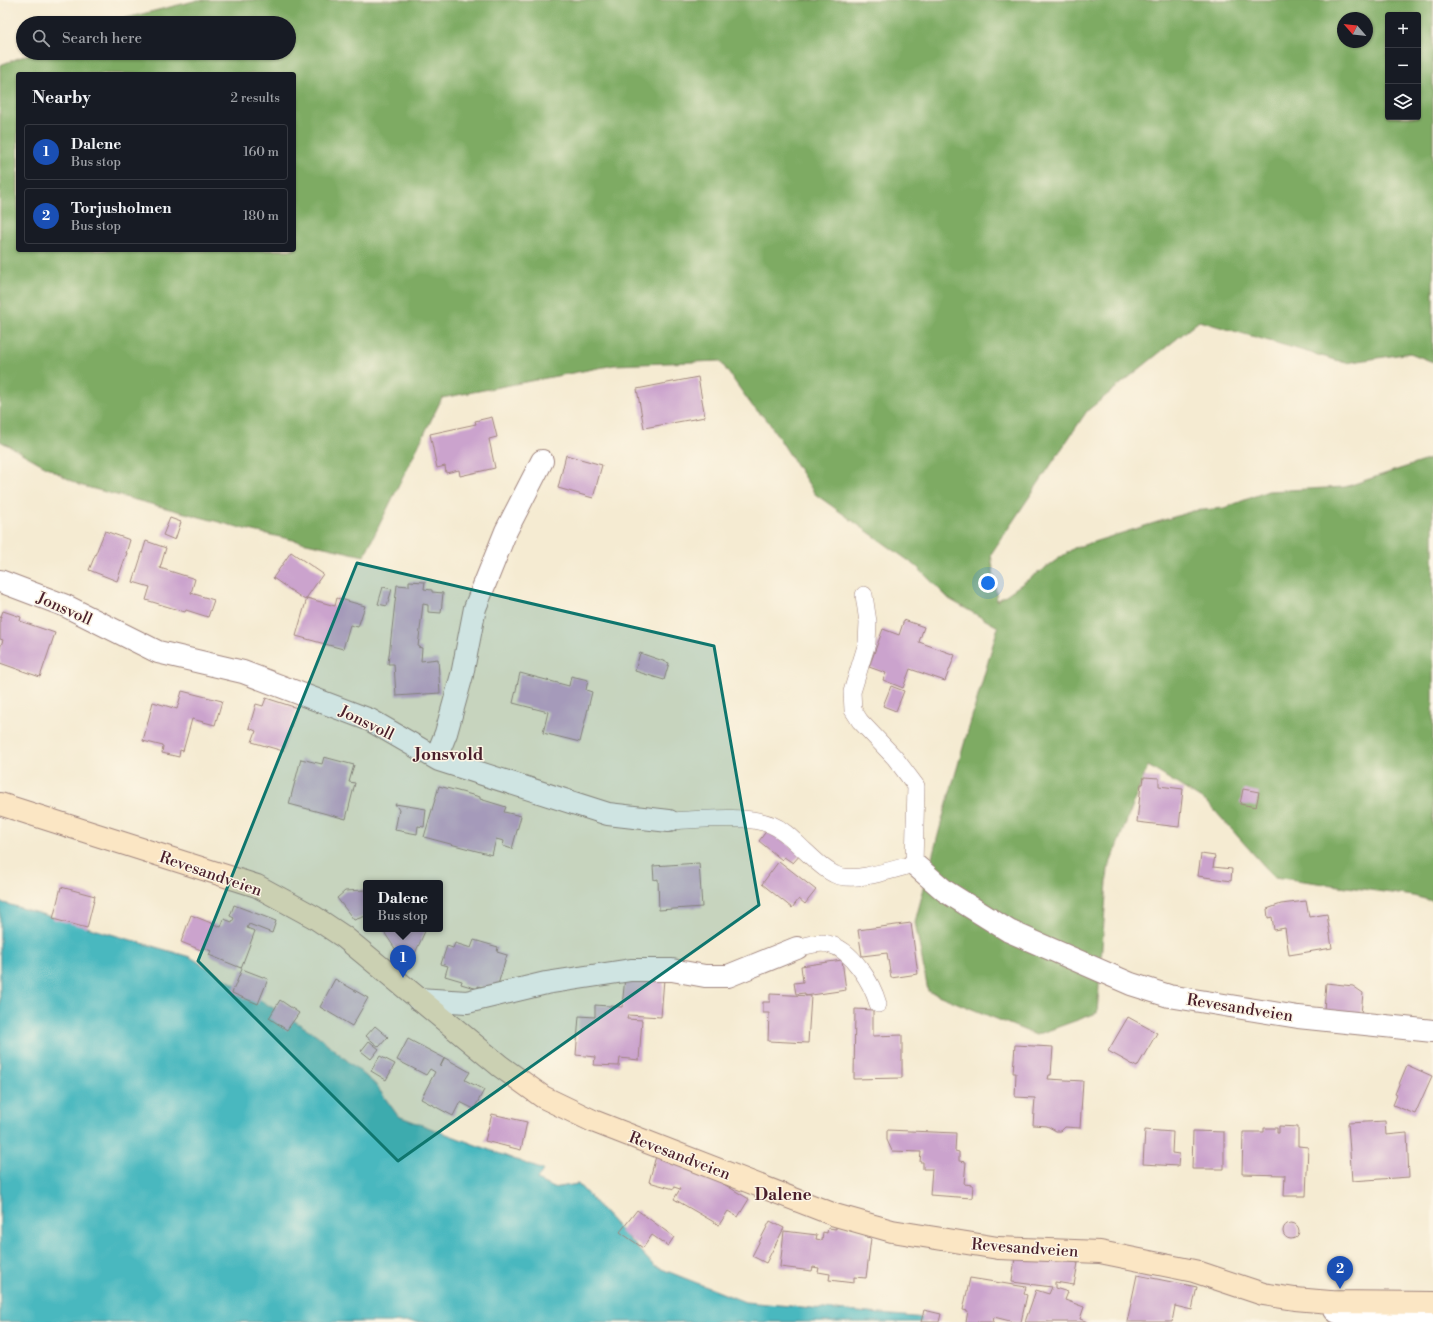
<!DOCTYPE html>
<html lang="en">
<head>
<meta charset="utf-8">
<style>
	body { margin:0; font-family:"Libre Bodoni",serif; background:#20242c; color:#f1f3f6 }
	.controls { position:absolute; right:12px; top:12px; display:grid; overflow:hidden; border-radius:4px; box-shadow:0 1px 3px #0004 }
	.controls button { width:36px; height:36px; display:grid; place-items:center; padding:0; border:0; border-bottom:1px solid #363941; background:#171b24; color:#f1f3f6; font:20px sans-serif }
	.compass { position:absolute; left:1337px; top:12px; width:36px; height:36px; border-radius:50%; background:#171b24; box-shadow:0 1px 3px #0004; rotate:298deg }
	.you { position:absolute; left:988px; top:583px; width:14px; height:14px; margin:-10px; border:3px solid #fff; border-radius:50%; background:#1a73e8; box-shadow:0 0 0 6px #1a73e833 }
	.badge { display:grid; place-items:center; width:26px; height:26px; border-radius:50%; background:#0f766e; color:#fff; font-size:13px; font-weight:700 }
	.pin { position:absolute; translate:-50% -33px; filter:drop-shadow(0 1px 2px #0008) }
	.pin::after { content:''; position:absolute; top:21px; width:14px; height:12px; background:inherit; clip-path:polygon(0 0,100% 0,50% 100%) }
	.popup { position:absolute; left:363px; top:880px; width:80px; height:52px; box-sizing:border-box; display:grid; place-content:center; border-radius:4px; background:#171b24; filter:drop-shadow(0 1px 3px #0005); font-size:13px; white-space:nowrap; color:#9ea1a6 }
	.popup b { font-size:15px; color:#f1f3f6 }
	.popup::after { content:''; position:absolute; left:50%; top:100%; margin-left:-8px; border:8px solid transparent; border-top-color:#171b24 }
	.list { margin:0; padding:0; list-style:none }
	h2 { display:flex; justify-content:space-between; align-items:center; height:52px; margin:0; padding:0 16px; font-size:17px }
	h2 small { font-size:13px; font-weight:400; color:#9ea1a6 }
	.list li { display:grid; grid-template-columns:26px 1fr auto; gap:12px; align-items:center; box-sizing:border-box; height:56px; margin:0 8px 8px; padding:0 8px; border:1px solid #363941; border-radius:4px }
	.list b { display:block; font-size:15px; white-space:nowrap }
	.list p { margin:0; font-size:13px; white-space:nowrap; color:#9ea1a6 }
	.list em { font-size:13px; font-style:normal; color:#9ea1a6 }
	.icon { flex:none; width:22px; height:22px; fill:none; stroke:currentColor; stroke-width:2; stroke-linecap:round; stroke-linejoin:round }
	.map { position:relative; flex:none; width:1433px; height:1322px; overflow:hidden }
	.search { position:absolute; background:#171b24; box-shadow:0 1px 3px #0004; left:16px; top:16px; width:280px; height:44px; display:flex; align-items:center; gap:10px; box-sizing:border-box; padding:0 14px; border-radius:22px; color:#9ea1a6; font-size:15px }
	.panel { position:absolute; background:#171b24; box-shadow:0 1px 3px #0004; left:16px; top:72px; width:280px; height:180px; border-radius:4px }
	.map>svg:first-child { display:block }
	.forest { fill:#7eab63; stroke:#646547; fill-rule:evenodd }
	.water { fill:#48b8bf; stroke:#496c75 }
	.building { fill:#cba3cd }
	.lines { fill:none; stroke-linecap:round; stroke-linejoin:round }
	.service-casing { stroke:#a0857e; stroke-width:18 }
	.minor-casing { stroke:#a0857e; stroke-width:24 }
	.secondary-casing { stroke:#a0857e; stroke-width:24 }
	.service { stroke:#fff; stroke-width:17 }
	.minor { stroke:#fff; stroke-width:22 }
	.secondary { stroke:#fbe6c4; stroke-width:22 }
	.marked { fill:#0f766e; fill-opacity:0.2; stroke:#0f766e; stroke-width:3; stroke-linejoin:round }
	.labels { text-anchor:middle; stroke-width:3; stroke-linejoin:round; paint-order:stroke }
	.street-label { font-size:16px; fill:#4a1f2b; stroke:#fcf5e5 }
	.neighbourhood-label { font-size:17px; font-weight:bold; fill:#4a1f2b; stroke:#fcf5e5 }
</style>
</head>
<body>
<div class="map">
<svg width="1433" height="1322" viewBox="0 0 1433 1322">
	<rect width="100%" height="100%" fill="#fcf5e5"/>
	<filter id="ink" filterUnits="userSpaceOnUse"><feTurbulence type="fractalNoise" baseFrequency=".025" numOctaves="2"/><feDisplacementMap in="SourceGraphic" scale="8" xChannelSelector="R" yChannelSelector="G"/><feConvolveMatrix kernelMatrix="1 2 1 2 8 2 1 2 1" color-interpolation-filters="sRGB"/></filter>
	<filter id="wash" filterUnits="userSpaceOnUse"><feTurbulence type="fractalNoise" baseFrequency=".012" numOctaves="4" result="noise"/><feDisplacementMap in="SourceGraphic" scale="16" xChannelSelector="R" yChannelSelector="G"/><feGaussianBlur stdDeviation="0.9" result="paint"/><feColorMatrix in="noise" values="0 0 0 0 0 0 0 0 0 0 0 0 0 0 0 0 0 1.4 0 .05"/><feComposite in="paint" operator="in"/></filter>
	<g filter="url(#wash)">
		<rect width="100%" height="100%" fill="#f5ebd2"/>
		<!-- forest -->
		<path class="forest" d="M198,0H1433V362L1410,353L1346,363L1199,321L1087,411L991,554L997,601L1074,548L1193,511L1224,508L1268,491L1345,487L1433,458V901L1413,896L1274,877L1208,803L1148,766L1108,869L1097,1013L1036,1035L928,991L915,922L942,820L998,627L949,599L916,566L815,494L768,421L753,407L720,361L614,365L442,398L364,556L249,530L79,485L0,441V65L32,53H289V23H113L126,18ZM1388,15H1418V117H1388ZM1343,18H1367V42H1343ZM18,74H294V250H18Z"/>
		<!-- water -->
		<path class="water" d="M0,902L190,957L317,1035L375,1084L398,1116L543,1170L537,1180L553,1188L578,1184L654,1266L745,1302L926,1318L925,1322H0Z"/>
		<g id="blocks">
			<!-- building -->
			<path class="building" d="M698,377L705,417L644,428L637,389Z
				M492,417L497,437L489,439L495,468L460,476L459,470L446,473L445,466L437,468L430,434L476,424L475,421Z
				M566,455L602,465L593,498L558,488Z
				M170,518L181,522L175,540L163,535Z
				M105,531L130,540L126,553H127L117,581L89,570Z
				M146,541L166,548L160,568L195,579L191,593L214,600L208,617L186,610L185,612L146,600L150,587L133,582Z
				M291,552L323,574L305,600L273,578Z
				M409,581L425,582L424,589L432,590V592L443,593L441,613L428,612V605L423,604L418,647L422,648L421,661L438,659L440,693L396,696L394,664H388L397,585L409,586Z
				M383,587L392,589L387,606L378,604Z
				M307,598L335,606L337,598L365,606L358,627L350,625L343,649L296,636Z
				M3,611L21,617L20,621L55,633L40,677L0,663V648L3,640L0,639V619Z
				M904,620L924,627L919,642L955,655L945,681L910,669L903,688L883,680L886,673L869,667L883,629L899,635Z
				M640,653L669,663L664,680L635,671Z
				M520,673L569,686L571,676L588,680L586,690L592,692L580,742L543,733L548,712L513,703Z
				M891,686L904,691L896,711L883,706Z
				M182,691L222,701L215,725L192,719L183,751L180,750L179,757L162,753L163,746L143,741L153,702L177,709Z
				M266,698L297,708L283,751L252,742L256,731L249,728L256,704L263,706Z
				M324,757L354,765L349,782L355,783L346,819L289,804L301,759L322,764Z
				M1144,777L1159,778V786L1183,789L1179,827L1137,822L1141,784H1143Z
				M439,786L480,797V799L506,807L504,812L521,816L512,849L503,846L504,841L496,839L492,855L424,837Z
				M1243,789L1259,792L1256,807L1240,804Z
				M395,804L426,809L424,827L418,826L417,834L395,830L399,810Z
				M767,830L772,834L773,832L801,854L793,863L784,857L782,860L759,841Z
				M1201,854L1215,856L1213,867L1232,869L1231,881L1198,876Z
				M779,861L816,890L805,904L799,899L792,908L762,884Z
				M699,863L702,907L659,910L658,879L654,880L653,866Z
				M61,887L95,896L87,928L53,919Z
				M366,890V916L354,920L337,898L345,891Z
				M1306,901L1309,917L1327,914L1332,948L1289,955L1285,928L1274,930L1272,917L1268,918L1267,909L1281,904Z
				M234,905L276,921L272,933L249,924L247,928L255,931L241,968L209,955L211,951L202,947L201,950L181,942L191,915L221,927L224,919L232,922L234,918L230,916Z
				M911,923L918,974L891,978L887,953L862,956L858,930Z
				M382,929H426L412,960L398,953Z
				M474,940L498,947L497,952L507,955L496,991L478,986V989L461,984L462,981L445,976L448,966L441,964L447,946L453,948L455,943L471,948Z
				M842,960L846,990L805,996V993L796,994L794,983L803,982L801,966Z
				M242,969L268,979L258,1004L232,993Z
				M625,977L664,979L661,1017L628,1015L627,1019L642,1020L639,1060L620,1058L619,1066L594,1065L595,1057L576,1055L579,1016L595,1017V1005L622,1007Z
				M335,979L368,998L352,1026L320,1007Z
				M1326,983L1353,986L1363,993L1361,1014L1324,1010Z
				M770,994L811,996L808,1043L768,1041L769,1013H763V1002H770Z
				M280,1000L299,1013L287,1030L269,1018Z
				M855,1009L873,1010V1036L902,1035V1078L854,1079Z
				M1128,1017L1157,1033L1137,1067L1108,1051Z
				M375,1026L388,1037L379,1047L366,1036Z
				M408,1039L444,1058L440,1067L445,1058L470,1072L465,1080L484,1090L474,1109L460,1102L453,1116L421,1099L435,1072L430,1069L426,1075L397,1060Z
				M369,1041L379,1049L371,1059L361,1051Z
				M1015,1045L1053,1047L1051,1075H1049L1048,1079L1083,1081L1080,1128L1065,1127L1061,1131H1056L1047,1126L1033,1125L1035,1098L1015,1097L1016,1073H1013Z
				M380,1056L395,1064L386,1080L371,1071Z
				M1407,1065L1432,1076L1415,1114L1393,1105L1397,1095L1395,1094Z
				M492,1114L527,1122L521,1150L485,1141Z
				M1385,1121L1386,1135L1407,1133L1409,1177L1352,1181L1348,1123Z
				M1279,1126L1298,1127V1146L1308,1147L1306,1196H1284L1285,1175L1242,1174L1243,1132H1264V1128H1277V1133H1279Z
				M887,1130L956,1133L955,1151L959,1152V1161L966,1162L964,1184L973,1185L972,1198L930,1195L932,1169H923V1162H920L921,1152L892,1151L887,1140Z
				M1145,1130L1173,1132L1172,1153L1179,1154L1178,1166L1143,1164Z
				M1193,1131L1224,1132V1169H1192Z
				M656,1156L693,1166L749,1199L738,1217L728,1211L719,1225L674,1199L680,1189L674,1187V1189L649,1182Z
				M637,1210L674,1237L668,1246L652,1235L643,1248L620,1232Z
				M770,1221L784,1228L766,1263L752,1256Z
				M1283 1231a8 8 0 1 1 16 0a8 8 0 1 1-16 0Z
				M836,1226L866,1232V1237L871,1238L866,1278L854,1277V1283L829,1280L830,1274L818,1272L819,1268L813,1267L812,1271L780,1267L784,1231L817,1235L816,1239L822,1240L823,1232L827,1233L828,1228L836,1229Z
				M1043,1256L1078,1263L1074,1285L1055,1282V1288L1068,1292L1065,1300L1084,1307L1080,1319L1088,1322H1025L1036,1290L1049,1294L1052,1287L1012,1282L1015,1257Z
				M1137,1275L1197,1287L1192,1310L1175,1306L1172,1322H1127Z
				M970,1278L1026,1287L1024,1294L1027,1295L1021,1322H1014L994,1317L993,1322H966L968,1311L963,1310Z
				M924,1310L941,1314L939,1322H921Z"/>
		</g>
	</g>
	<g filter="url(#ink)">
		<use href="#blocks" fill-opacity="0" stroke="#a0857e" stroke-width="1"/>
		<g class="lines">
			<defs>
				<path id="service" d="M669,821C698,820 746,814 772,825C785,830 795,842 805,851C814,859 823,869 834,874C852,884 894,869 914,864L916,786L895,758L860,721L853,710L852,692L867,643L868,622L864,595
					M797,948C807,946 818,941 828,944C852,949 872,983 878,1004"/>
				<path id="minor" d="M0,581L66,606L158,652L243,672L370,720L439,760L608,814L669,821
					M436,758L446,733L462,675L475,608L506,531L542,461
					M914,864L945,891L1009,931L1131,984L1169,996L1298,1017L1433,1031
					M418,999L467,1002L546,983L631,970H672L705,976H728L797,948
					M1330,1302L1337,1312L1356,1316L1409,1317L1426,1322"/>
				<path id="secondary" d="M0,804L257,886L314,917L344,937L500,1066L543,1097L593,1121L835,1215L892,1231L998,1248L1100,1252L1194,1271L1263,1294L1295,1299L1330,1302L1433,1303"/>
			</defs>
			<!-- service casing -->
			<use href="#service" class="service-casing"/>
			<!-- minor casing -->
			<use href="#minor" class="minor-casing"/>
			<!-- secondary casing -->
			<use href="#secondary" class="secondary-casing"/>
			<!-- service -->
			<use href="#service" class="service"/>
			<!-- minor -->
			<use href="#minor" class="minor"/>
			<!-- secondary -->
			<use href="#secondary" class="secondary"/>
		</g>
	</g>
	<!-- marked area -->
	<path class="marked" d="M357,563L714,646L759,905L398,1161L198,961Z"/>
	<g class="labels">
		<!-- street labels -->
		<g class="street-label">
			<text transform="translate(65 608) rotate(24)" y="6">Jonsvoll</text>
			<text transform="translate(367 722) rotate(26)" y="6">Jonsvoll</text>
			<text transform="translate(211 873) rotate(19)" y="6">Revesandveien</text>
			<text transform="translate(1240 1007) rotate(9)" y="6">Revesandveien</text>
			<text transform="translate(680 1155) rotate(21)" y="6">Revesandveien</text>
			<text transform="translate(1025 1247) rotate(4)" y="6">Revesandveien</text>
		</g>
		<!-- neighbourhood labels -->
		<g class="neighbourhood-label">
			<text x="449" y="760">Jonsvold</text>
			<text x="783" y="1200">Dalene</text>
		</g>
	</g>
</svg>
<div class="controls">
<button>+</button>
<button>−</button>
<button><svg class="icon" aria-label="layers" viewBox="0 0 24 24"><path d="M12 4l9 5-9 5-9-5zM3 14l9 5 9-5"/></svg></button>
</div>
<svg class="compass" viewBox="-18 -18 36 36"><path d="M0-13l5 13h-10z" fill="#e53935"/><path d="M0 13l5-13h-10z" fill="#9ea1a6"/></svg>
<div class="you"></div>
<div class="pin badge" style="left:403px;top:978px;background:#1a4fb4">1</div>
<div class="popup"><b>Dalene</b>Bus stop</div>
<div class="pin badge" style="left:1340px;top:1289px;background:#1a4fb4">2</div>
<div class="search"><svg class="icon" aria-label="search" viewBox="0 0 24 24"><circle cx="10" cy="10" r="6"/><path d="M15 15l6 6"/></svg>Search here</div>
<section class="panel">
<h2>Nearby<small>2 results</small></h2>
<ul class="list">
<li><span class="badge" style="background:#1a4fb4">1</span><div><b>Dalene</b><p>Bus stop</p></div><em>160 m</em></li>
<li><span class="badge" style="background:#1a4fb4">2</span><div><b>Torjusholmen</b><p>Bus stop</p></div><em>180 m</em></li>
</ul>
</section>
</div>
</body>
</html>
